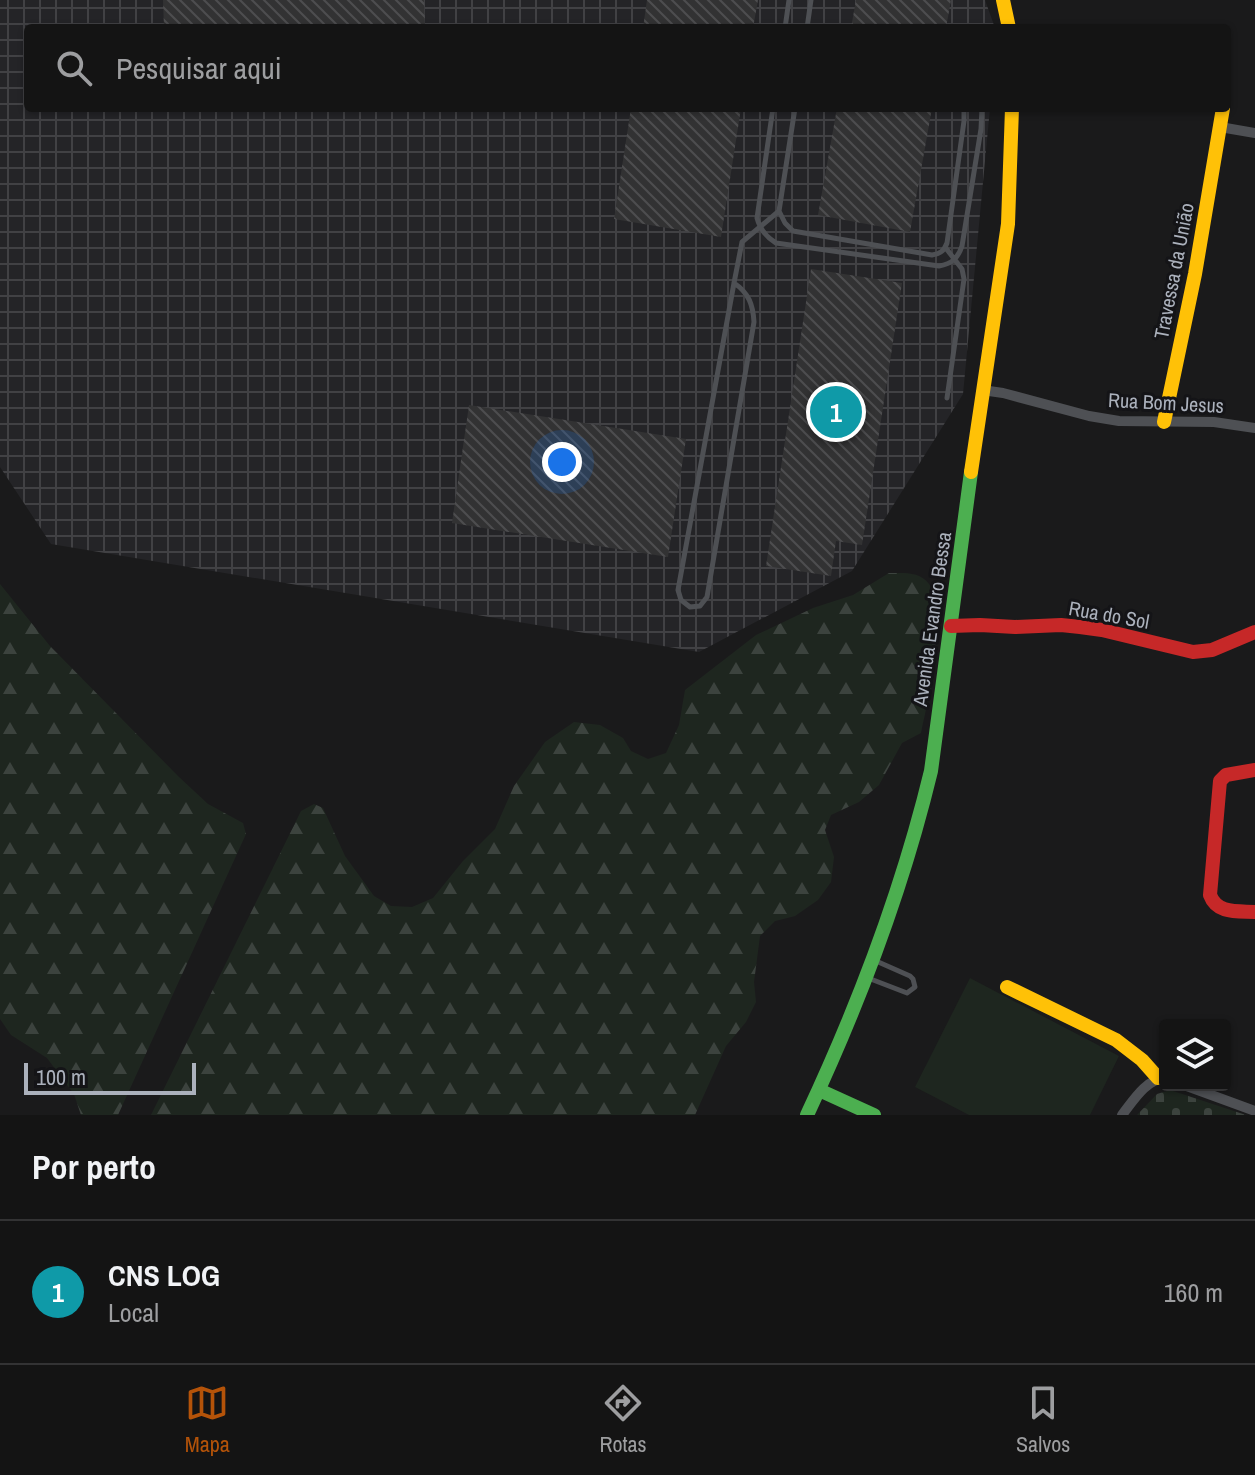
<!DOCTYPE html>
<html lang="pt">
<head>
<meta charset="utf-8">
<style>
	body { margin:0; font-family:"Archivo Narrow",sans-serif; background:#1d1d1d; color:#f1f3f6 }
	.controls { position:absolute; right:24px; bottom:24px; display:grid; overflow:hidden; border-radius:8px; box-shadow:0 2px 6px #0004 }
	.controls button { width:72px; height:72px; display:grid; place-items:center; padding:0; border:0; border-bottom:2px solid #333334; background:#141414; color:#f1f3f6; font:40px sans-serif }
	.scale { position:absolute; left:24px; bottom:20px; width:172px; box-sizing:border-box; padding-left:8px; border:4px solid #abb1bc; border-top:0; font-size:22px; line-height:28px; white-space:nowrap; color:#abb1bc; -webkit-text-stroke:6px #141417; paint-order:stroke }
	.you { position:absolute; left:562px; top:462px; width:28px; height:28px; margin:-20px; border:6px solid #fff; border-radius:50%; background:#1a73e8; box-shadow:0 0 0 12px #1a73e833 }
	.badge { display:grid; place-items:center; width:52px; height:52px; border-radius:50%; background:#b45309; color:#fff; font-size:26px; font-weight:700 }
	.pin { position:absolute; translate:-50% -50%; border:4px solid #fff; box-shadow:0 2px 8px #0006 }
	.list { margin:0; padding:0; list-style:none }
	h2 { display:flex; justify-content:space-between; align-items:center; height:104px; margin:0; padding:0 32px; font-size:34px }
	h2 small { font-size:26px; font-weight:400; color:#9d9ea0 }
	.list li { display:grid; grid-template-columns:52px 1fr auto; gap:24px; align-items:center; box-sizing:border-box; height:144px; padding:0 32px; border-top:2px solid #333334 }
	.list b { display:block; font-size:30px; white-space:nowrap }
	.list p { margin:0; font-size:26px; white-space:nowrap; color:#9d9ea0 }
	.list em { font-size:26px; font-style:normal; color:#9d9ea0 }
	.icon { flex:none; width:44px; height:44px; fill:none; stroke:currentColor; stroke-width:2; stroke-linecap:round; stroke-linejoin:round }
	.map { position:relative; flex:none; width:1255px; height:1115px; overflow:hidden }
	.search { position:absolute; background:#141414; box-shadow:0 2px 6px #0004; left:24px; right:24px; top:24px; height:88px; display:flex; align-items:center; gap:20px; box-sizing:border-box; padding:0 28px; border-radius:8px; color:#9d9ea0; font-size:30px }
	.sheet { height:248px; background:#141414 }
	nav { display:flex; justify-content:space-around; align-items:center; box-sizing:border-box; height:112px; border-top:2px solid #333334; background:#141414; font-size:22px; color:#9d9ea0 }
	nav a { display:grid; justify-items:center; gap:4px }
	nav .on { color:#b45309 }
	.map>svg:first-child { display:block }
	.industrial { fill:url(#industrial-grid) }
	.forest { fill:url(#forest-firs) }
	.cemetery { fill:url(#cemetery-stones) }
	.pitch { fill:#1e261f }
	.building { fill:url(#building-back-hatch) }
	.lines { fill:none; stroke-linecap:round; stroke-linejoin:round }
	.lane { stroke:#4e5054; stroke-width:5 }
	.street { stroke:#4e5054; stroke-width:10 }
	.fast { stroke:#4caf50; stroke-width:14 }
	.slow { stroke:#ffc107; stroke-width:14 }
	.jam { stroke:#c62828; stroke-width:14 }
	.labels { text-anchor:middle; stroke-width:6; stroke-linejoin:round; paint-order:stroke }
	.street-label { font-size:20px; fill:#abb1bc; stroke:#141417 }
</style>
</head>
<body>
<div class="map">
<svg width="1255" height="1115" viewBox="0 0 1255 1115">
	<defs>
		<pattern id="industrial-grid" width="8" height="8" patternUnits="userSpaceOnUse" patternTransform="scale(2)"><rect width="8" height="8" fill="#242427"/><path d="M0 4h8M4 0v8" fill="none" stroke="#414144"/></pattern>
		<pattern id="forest-firs" width="22" height="20" patternUnits="userSpaceOnUse" patternTransform="scale(2)"><rect width="22" height="20" fill="#1e261f"/><path d="M5 1l3.5 6h-7zM16 11l3.5 6h-7z" fill="#3c433e"/></pattern>
		<pattern id="cemetery-stones" width="16" height="16" patternUnits="userSpaceOnUse" patternTransform="scale(2)"><rect width="16" height="16" fill="#1e261f"/><path d="M2 7V4a2 2 0 0 1 4 0v3zM10 15v-3a2 2 0 0 1 4 0v3z" fill="#3c433e"/></pattern>
		<pattern id="building-back-hatch" width="6" height="6" patternUnits="userSpaceOnUse" patternTransform="scale(2)"><rect width="6" height="6" fill="#323233"/><path d="M-1 5l2 2M0 0l6 6M5-1l2 2" fill="none" stroke="#4d4d4f"/></pattern>
	</defs>
	<rect width="100%" height="100%" fill="#1a1a1b"/>
	<!-- industrial -->
	<path class="industrial" d="M0,0H985L995,28H28V108H990L963,394L852,571L699,652L51,544L0,467Z"/>
	<!-- forest -->
	<path class="forest" d="M889,573C903,573 920,571 929,584C951,614 928,698 921,733L902,743L879,785L859,802L831,815L825,830L834,857L831,882L818,900L795,916L775,921L760,936L754,982L756,1002L746,1022L726,1046L695,1115H151L301,811L314,804L323,808L345,856L374,896L391,906L412,907L433,898L463,861L495,829L514,786L545,742L574,722L600,725L623,738L631,751L648,759L666,753L679,725L685,690L756,635L813,608L853,595Z
		M0,584L50,646L179,777L208,804L243,823L246,834L118,1115H81L74,1094L47,1058L11,1035L0,1019Z"/>
	<!-- cemetery -->
	<path class="cemetery" d="M1170,1090L1246,1115H1137L1157,1094Z"/>
	<!-- pitch -->
	<path class="pitch" d="M970,978L1119,1056L1090,1115H969L915,1087Z"/>
	<!-- building -->
	<path class="building" d="M163,0H424L425,28H164Z
		M647,0H758L753,28H643Z
		M856,0H951L946,28H851Z
		M631,108H741L721,237L614,219Z
		M837,108H932L910,232L818,215Z
		M811,269L902,283L862,545L836,541L831,576L766,566Z
		M469,405L686,439L668,557L452,523Z"/>
	<g class="lines">
		<!-- lane -->
		<path class="lane" d="M785,28L789,0
			M807,28L811,0
			M773,108L757,218C760,230 766,237 776,243L939,266C952,264 958,258 962,246L981,129L982,108
			M795,108L779,211L785,223L793,231L932,255C940,254 944,251 947,243L964,121V108
			M945,247L962,269L964,279L947,398
			M734,283C749,293 753,305 754,322L707,597L700,606L690,607L681,600L678,590L734,283L742,242L779,211
			M868,978L907,993L915,987L913,979L910,976L876,961"/>
		<!-- street -->
		<path class="street" d="M1220,127L1255,133
			M982,390L1003,393L1089,416L1119,421L1214,422L1255,428
			M1184,1085L1255,1111
			M1122,1115C1133,1101 1146,1079 1165,1078"/>
		<!-- fast -->
		<path class="fast" d="M819,1090L874,1115
			M807,1115C859,1004 902,891 931,771L971,472"/>
		<!-- slow -->
		<path class="slow" d="M1003,0L1009,28
			M1164,422L1195,274L1223,108
			M971,472L1008,224L1012,108
			M1007,987L1116,1040L1142,1060L1158,1078"/>
		<!-- jam -->
		<path class="jam" d="M951,626L980,625L1015,627L1061,625L1080,627L1102,630L1193,652L1212,650L1255,632
			M1255,770L1226,775L1220,781L1210,895C1217,914 1237,911 1255,912"/>
	</g>
	<g class="labels">
		<!-- street labels -->
		<g class="street-label">
			<text transform="translate(1174 271) rotate(-79)" y="7">Travessa da União</text>
			<text transform="translate(1166 403) rotate(3)" y="7">Rua Bom Jesus</text>
			<text transform="translate(1109 615) rotate(10)" y="7">Rua do Sol</text>
			<text transform="translate(932 619) rotate(-82)" y="7">Avenida Evandro Bessa</text>
		</g>
	</g>
</svg>
<div class="controls">
<button><svg class="icon" aria-label="layers" viewBox="0 0 24 24"><path d="M12 4l9 5-9 5-9-5zM3 14l9 5 9-5"/></svg></button>
</div>
<div class="scale">100 m</div>
<div class="you"></div>
<div class="pin badge" style="left:836px;top:412px;background:#0f9aa8">1</div>
<div class="search"><svg class="icon" aria-label="search" viewBox="0 0 24 24"><circle cx="10" cy="10" r="6"/><path d="M15 15l6 6"/></svg>Pesquisar aqui</div>
</div>
<section class="sheet">
<h2>Por perto<small></small></h2>
<ul class="list">
<li><span class="badge" style="background:#0f9aa8">1</span><div><b>CNS LOG</b><p>Local</p></div><em>160 m</em></li>
</ul>
</section>
<nav>
<a class="on"><svg class="icon" aria-label="map" viewBox="0 0 24 24"><path d="M3 6l6-2 6 2 6-2v14l-6 2-6-2-6 2zM9 4v14M15 6v14"/></svg>Mapa</a>
<a><svg class="icon" aria-label="directions" viewBox="0 0 24 24"><path d="M12 3l9 9-9 9-9-9zM9 14v-3h6M13 9l2 2-2 2"/></svg>Rotas</a>
<a><svg class="icon" aria-label="saved" viewBox="0 0 24 24"><path d="M7 4h10v16l-5-4-5 4z"/></svg>Salvos</a>
</nav>
</body>
</html>
